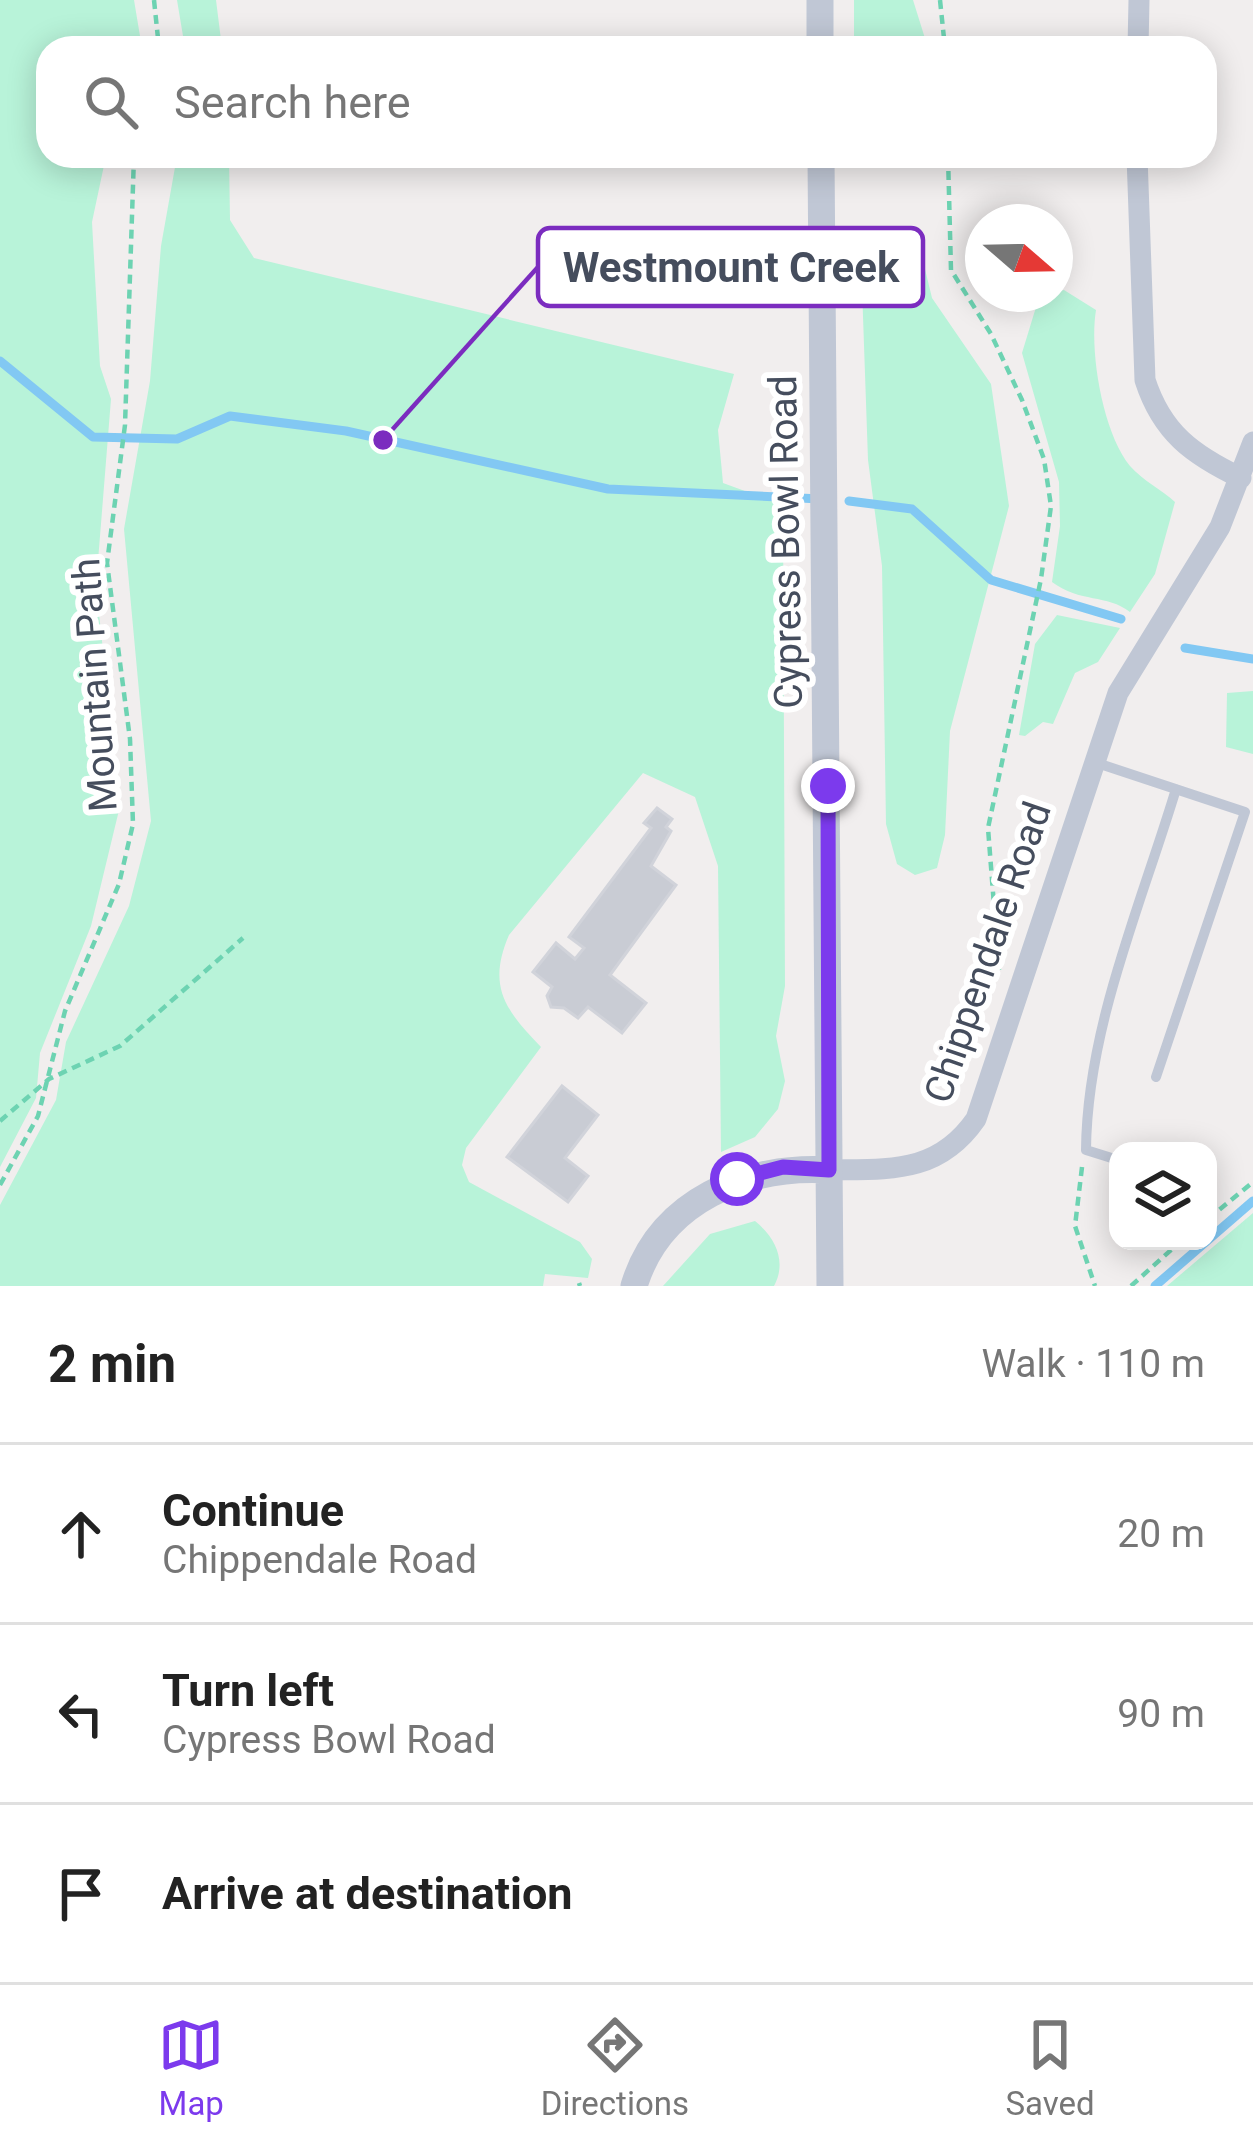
<!DOCTYPE html>
<html lang="en">
<head>
<meta charset="utf-8">
<style>
	body { margin:0; font-family:Roboto,sans-serif; background:#f6f6f6; color:#222 }
	.controls { position:absolute; right:36px; bottom:36px; display:grid; overflow:hidden; border-radius:24px; box-shadow:0 6px 30px #0003 }
	.controls button { width:108px; height:108px; display:grid; place-items:center; padding:0; border:0; border-bottom:3px solid #e0e0e0; background:#fff; color:#222; font:60px sans-serif }
	.compass { position:absolute; left:965px; top:204px; width:108px; height:108px; border-radius:50%; background:#fff; box-shadow:0 6px 30px #0003; rotate:110deg }
	.stop { position:absolute; width:36px; height:36px; margin:-27px; border:9px solid #7c3aed; border-radius:50%; background:#fff }
	.stop.end { background:#7c3aed; border-color:#fff; box-shadow:0 3px 12px #0008 }
	.list { margin:0; padding:0; list-style:none }
	h2 { display:flex; justify-content:space-between; align-items:center; height:156px; margin:0; padding:0 48px; font-size:51px }
	h2 small { font-size:39px; font-weight:400; color:#767676 }
	.list li { display:grid; grid-template-columns:78px 1fr auto; gap:36px; align-items:center; box-sizing:border-box; height:180px; padding:0 48px; border-top:3px solid #e0e0e0 }
	.list b { display:block; font-size:45px; white-space:nowrap }
	.list p { margin:0; font-size:39px; white-space:nowrap; color:#767676 }
	.list em { font-size:39px; font-style:normal; color:#767676 }
	.icon { flex:none; width:66px; height:66px; fill:none; stroke:currentColor; stroke-width:2; stroke-linecap:round; stroke-linejoin:round }
	.map { position:relative; flex:none; width:1253px; height:1286px; overflow:hidden }
	.search { position:absolute; background:#fff; box-shadow:0 6px 30px #0003; left:36px; right:36px; top:36px; height:132px; display:flex; align-items:center; gap:30px; box-sizing:border-box; padding:0 42px; border-radius:36px; color:#767676; font-size:45px }
	.sheet { height:696px; background:#fff }
	nav { display:flex; justify-content:space-around; align-items:center; box-sizing:border-box; height:168px; border-top:3px solid #e0e0e0; background:#fff; font-size:33px; color:#767676 }
	nav a { display:grid; justify-items:center; gap:6px }
	nav .on { color:#7c3aed }
	.map>svg:first-child { display:block }
	.green { fill:#b8f3d9 }
	.lines { fill:none; stroke-linecap:round; stroke-linejoin:round }
	.stream { stroke:#82c8f3; stroke-width:9 }
	.building { fill:#c9ccd4; stroke:#d1d3da; stroke-width:3 }
	.path { stroke:#6dd3b2; stroke-width:4.5; stroke-dasharray:9 6; stroke-linecap:butt }
	.service { stroke:#c0c7d5; stroke-width:10 }
	.minor { stroke:#c0c7d5; stroke-width:21 }
	.tertiary { stroke:#c0c7d5; stroke-width:27 }
	.route { stroke:#7c3aed; stroke-width:15 }
	.labels { text-anchor:middle; stroke-width:12; stroke-linejoin:round; paint-order:stroke }
	.street-label { font-size:39px; fill:#454d5d; stroke:#fff }
	.leader { fill:none; stroke:#7b2cbf; stroke-width:4.5 }
	.callout-dot { fill:#7b2cbf; stroke:#fff; stroke-width:4.5 }
	.callout { fill:#fff; stroke:#7b2cbf; stroke-width:4.5 }
	.callout-label { font-size:42px; text-anchor:middle; font-weight:bold; fill:#454d5d }
</style>
</head>
<body>
<div class="map">
<svg width="1253" height="1286" viewBox="0 0 1253 1286">
	<rect width="100%" height="100%" fill="#f1eeee"/>
	<!-- green -->
	<path class="green" d="M0,0H134L142,48H48V156H106L92,222L100,366L111,399L96,586L120,806L91,926L40,1053L36,1098L0,1167Z
		M177,0H216L222,48H185Z
		M854,0H913L928,48H854Z
		M177,156H229L230,220L254,258L734,374L718,430L723,483L783,505L785,986L776,1036L785,1081L778,1109L755,1137L721,1152L718,866L695,797L643,773L509,935C487,986 505,1010 541,1047L466,1148L462,1165L469,1182L580,1242L592,1259L588,1278L545,1274L543,1286H0V1205L56,1100L66,1042L129,906L151,821L124,529L150,381L161,246Z
		M910,249L925,269L932,298L991,384L1009,506L950,731L945,835L937,868L915,875L897,864L886,824L882,566L868,460L861,259Z
		M1064,290L1096,310C1089,352 1103,433 1130,466C1142,480 1162,490 1175,502L1155,574L1130,612C1107,594 1080,603 1052,582L1060,526L1059,482L1022,353L1040,294Z
		M1057,615L1120,628L1098,662L1075,673L1053,724L1043,722L1025,736L1019,735L1035,644Z
		M1253,691V754L1226,747L1227,693Z
		M1253,1212V1286H1167L1253,1213Z
		M755,1221C776,1238 787,1262 774,1286H663L710,1234Z"/>
	<g class="lines">
		<!-- stream -->
		<path class="stream" d="M0,361L93,437L177,439L230,416L346,431L608,489L821,499
			M849,501L912,509L991,580L1121,619
			M1185,648L1253,659
			M1155,1286L1253,1201"/>
	</g>
	<!-- building -->
	<path class="building" d="M657,808L672,819L666,827L671,831L651,866L676,885L610,975L646,1003L622,1033L588,1007L578,1018L564,1008L551,1007L547,996L552,987L533,972L556,943L575,959L584,948L569,937L651,828L644,823Z
		M562,1086L598,1115L565,1158L588,1176L568,1202L507,1157Z"/>
	<g class="lines">
		<!-- path -->
		<path class="path" d="M154,0L159,48
			M940,0L945,48
			M948,156L951,270L991,334L1022,400L1044,459L1051,506L1041,579L988,828L999,970
			M0,1121L49,1079L120,1046L243,938
			M1082,1167L1075,1226L1095,1286
			M0,1185L38,1116L65,1011L119,884L133,824L130,739L107,563L125,425L134,156
			M1208,1219L1253,1182
			M579,1283L580,1286
			M1131,1286L1181,1241"/>
		<!-- service -->
		<path class="service" d="M1094,762L1245,812L1156,1077
			M1118,1160L1086,1150C1087,1028 1141,905 1176,789"/>
		<!-- minor -->
		<path class="minor" d="M1138,48L1139,0
			M1137,156L1145,380C1162,433 1193,455 1241,478
			M829,1170C890,1169 938,1174 976,1119L1118,693L1220,527L1253,442"/>
		<!-- tertiary -->
		<path class="tertiary" d="M820,0V48
			M821,156L830,1286
			M634,1286C660,1200 747,1165 829,1170"/>
	</g>
	<g class="lines">
		<!-- route -->
		<path class="route" d="M737,1179L783,1167L829,1170L828,786"/>
	</g>
	<g class="labels">
		<!-- street labels -->
		<g class="street-label">
			<text transform="translate(785 542) rotate(-91)" y="14">Cypress Bowl Road</text>
			<text transform="translate(94 685) rotate(-94)" y="14">Mountain Path</text>
			<text transform="translate(987 952) rotate(-71)" y="14">Chippendale Road</text>
		</g>
	</g>
	<!-- callouts -->
	<path class="leader" d="M383 440L538 267"/>
	<circle class="callout-dot" cx="383" cy="440" r="12"/>
	<rect class="callout" x="538" y="228" width="385" height="78" rx="12"/>
	<g class="callout-label">
		<text x="731" y="282">Westmount Creek</text>
	</g>
</svg>
<div class="controls">
<button><svg class="icon" aria-label="layers" viewBox="0 0 24 24"><path d="M12 4l9 5-9 5-9-5zM3 14l9 5 9-5"/></svg></button>
</div>
<svg class="compass" viewBox="-18 -18 36 36"><path d="M0-13l5 13h-10z" fill="#e53935"/><path d="M0 13l5-13h-10z" fill="#767676"/></svg>
<div class="stop" style="left:737px;top:1179px"></div>
<div class="stop end" style="left:828px;top:786px"></div>
<div class="search"><svg class="icon" aria-label="search" viewBox="0 0 24 24"><circle cx="10" cy="10" r="6"/><path d="M15 15l6 6"/></svg>Search here</div>
</div>
<section class="sheet">
<h2>2 min<small>Walk · 110 m</small></h2>
<ul class="list">
<li><svg class="icon" aria-label="ahead" viewBox="0 0 24 24"><path d="M12 20V5M6 11l6-6 6 6"/></svg><div><b>Continue</b><p>Chippendale Road</p></div><em>20 m</em></li>
<li><svg class="icon" aria-label="left" viewBox="0 0 24 24"><path d="M17 20v-9H6M10 6l-5 5 5 5"/></svg><div><b>Turn left</b><p>Cypress Bowl Road</p></div><em>90 m</em></li>
<li><svg class="icon" aria-label="arrive" viewBox="0 0 24 24"><path d="M6 21V4h12l-3 4 3 4H6"/></svg><div><b>Arrive at destination</b></div></li>
</ul>
</section>
<nav>
<a class="on"><svg class="icon" aria-label="map" viewBox="0 0 24 24"><path d="M3 6l6-2 6 2 6-2v14l-6 2-6-2-6 2zM9 4v14M15 6v14"/></svg>Map</a>
<a><svg class="icon" aria-label="directions" viewBox="0 0 24 24"><path d="M12 3l9 9-9 9-9-9zM9 14v-3h6M13 9l2 2-2 2"/></svg>Directions</a>
<a><svg class="icon" aria-label="saved" viewBox="0 0 24 24"><path d="M7 4h10v16l-5-4-5 4z"/></svg>Saved</a>
</nav>
</body>
</html>
